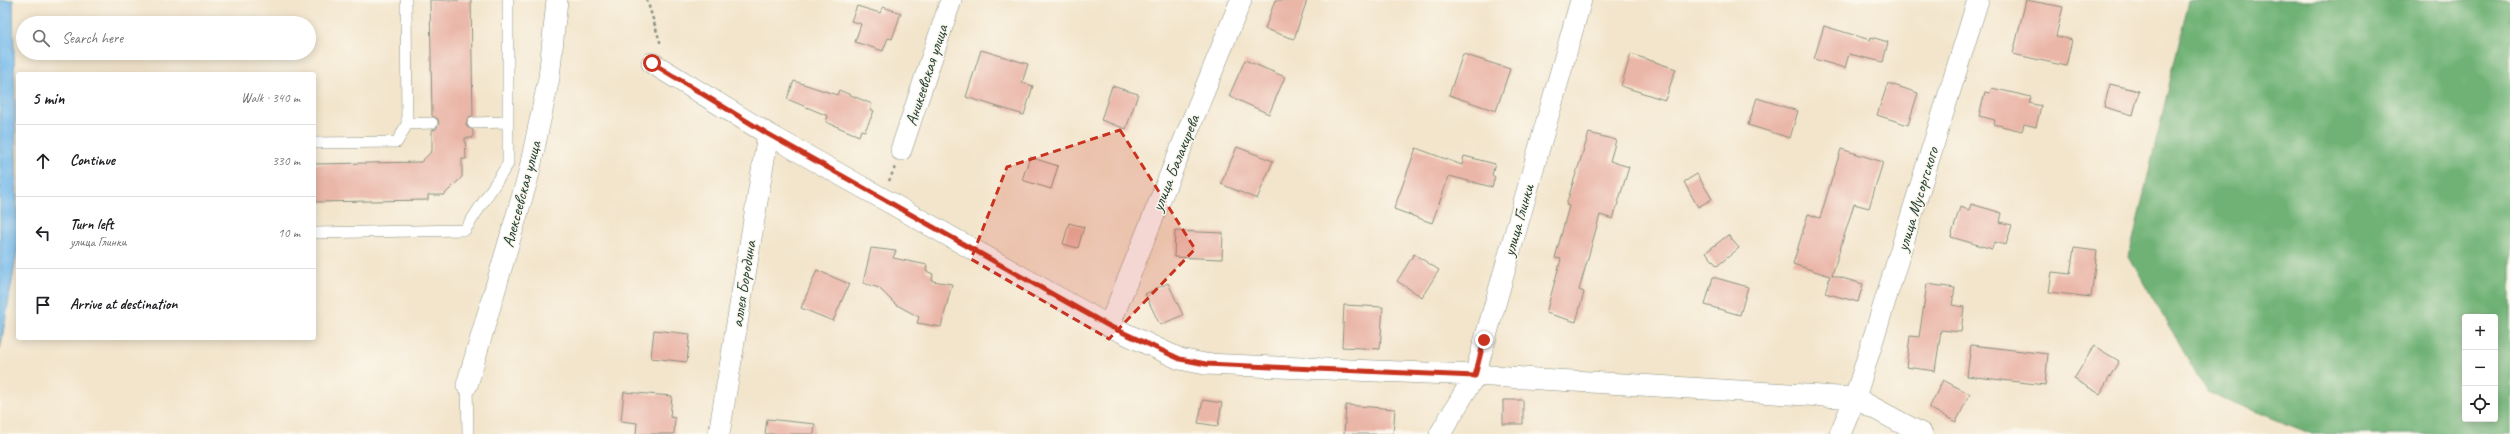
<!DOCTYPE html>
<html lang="en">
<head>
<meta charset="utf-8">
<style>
	body { margin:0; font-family:Caveat,sans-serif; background:#f2f2f2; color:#202124 }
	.controls { position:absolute; right:12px; bottom:12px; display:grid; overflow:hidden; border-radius:4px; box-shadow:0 2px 10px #0003 }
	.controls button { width:36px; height:36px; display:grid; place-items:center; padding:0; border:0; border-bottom:1px solid #e0e0e0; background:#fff; color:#202124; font:20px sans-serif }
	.stop { position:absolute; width:12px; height:12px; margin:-9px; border:3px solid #c8321e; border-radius:50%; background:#fff }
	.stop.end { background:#c8321e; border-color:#fff; box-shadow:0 1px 4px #0008 }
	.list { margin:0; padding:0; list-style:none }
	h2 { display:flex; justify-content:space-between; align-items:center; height:52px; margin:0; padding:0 16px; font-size:17px }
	h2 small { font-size:13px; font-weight:400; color:#757577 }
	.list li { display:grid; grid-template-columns:26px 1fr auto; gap:12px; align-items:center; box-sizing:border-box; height:72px; padding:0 16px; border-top:1px solid #e0e0e0 }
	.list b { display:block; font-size:15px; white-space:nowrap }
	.list p { margin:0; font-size:13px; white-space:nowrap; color:#757577 }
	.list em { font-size:13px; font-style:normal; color:#757577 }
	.icon { flex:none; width:22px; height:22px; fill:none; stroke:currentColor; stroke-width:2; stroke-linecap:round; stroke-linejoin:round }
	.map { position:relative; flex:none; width:2510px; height:434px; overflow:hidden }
	.search { position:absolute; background:#fff; box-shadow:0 2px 10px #0003; left:16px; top:16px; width:300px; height:44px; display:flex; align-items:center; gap:10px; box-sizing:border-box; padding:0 14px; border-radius:22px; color:#757577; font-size:15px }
	.panel { position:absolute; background:#fff; box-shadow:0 2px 10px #0003; left:16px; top:72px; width:300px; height:268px; border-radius:4px }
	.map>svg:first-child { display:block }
	.forest { fill:#6fb276; stroke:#477855; fill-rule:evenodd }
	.water { fill:#75baec; stroke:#4a7c90 }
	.building { fill:#eab6a8 }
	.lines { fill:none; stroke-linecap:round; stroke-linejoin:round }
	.service-casing { stroke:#899180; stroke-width:12 }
	.minor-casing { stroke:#899180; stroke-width:22 }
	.path { stroke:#899180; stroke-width:2.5; stroke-dasharray:3 3; stroke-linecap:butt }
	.service { stroke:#fff; stroke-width:11 }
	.minor { stroke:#fff; stroke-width:21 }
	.route { stroke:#c8321e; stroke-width:5 }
	.marked { fill:#c8321e; fill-opacity:0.2; stroke:#c8321e; stroke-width:3; stroke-dasharray:8 5; stroke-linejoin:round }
	.labels { text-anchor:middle; stroke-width:3; stroke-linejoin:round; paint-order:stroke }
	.street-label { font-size:17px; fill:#1f3d34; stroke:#fbf7ec }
</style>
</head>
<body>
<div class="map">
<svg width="2510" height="434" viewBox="0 0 2510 434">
	<rect width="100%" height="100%" fill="#fbf7ec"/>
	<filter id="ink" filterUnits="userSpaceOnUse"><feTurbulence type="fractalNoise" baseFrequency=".025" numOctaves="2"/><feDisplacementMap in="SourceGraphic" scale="8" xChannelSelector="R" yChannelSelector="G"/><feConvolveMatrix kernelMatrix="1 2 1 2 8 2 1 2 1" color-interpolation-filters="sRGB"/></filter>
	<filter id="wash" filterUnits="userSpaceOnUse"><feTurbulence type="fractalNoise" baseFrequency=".012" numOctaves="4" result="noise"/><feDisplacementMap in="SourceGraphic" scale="16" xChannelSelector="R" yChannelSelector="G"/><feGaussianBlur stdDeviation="0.9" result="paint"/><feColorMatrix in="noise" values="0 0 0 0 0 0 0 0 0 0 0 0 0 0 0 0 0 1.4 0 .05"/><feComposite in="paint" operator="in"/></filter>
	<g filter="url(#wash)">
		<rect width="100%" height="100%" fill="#f3e5cc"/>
		<!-- forest -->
		<path class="forest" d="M2189,0H2510V434H2312L2207,392L2129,257ZM2465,317H2495V419H2465Z"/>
		<!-- water -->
		<path class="water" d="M0,0H13L18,247L0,350Z"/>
		<g id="blocks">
			<!-- building -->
			<path class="building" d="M430,0H471L473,116L469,117L466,123L467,127L473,130V138H465L466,159H462V177L444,195H428V200L314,202V164L421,162L432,151V130L436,129L439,123L438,119L432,116Z
				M1275,0H1307L1294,39L1265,29Z
				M2026,0L2063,7L2056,36L2072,40L2066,66L2013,54Z
				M857,6L880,13L883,7L901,13L892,39L888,38L883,51L855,42L861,24L851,21Z
				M1824,26L1870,40L1871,37L1888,42L1883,62L1849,54L1845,68L1814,59Z
				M981,50L1028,64L1022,83L1033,86L1024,115L966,97Z
				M1463,54L1510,69L1496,111L1449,95Z
				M1631,54L1676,69L1665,100L1621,86Z
				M1245,60L1285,77L1269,114L1229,96Z
				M794,81L837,95L839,90L872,104L870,109L874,111L865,131L861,130L859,136L826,122L828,116L787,99Z
				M1888,83L1918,93L1908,125L1877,115Z
				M2110,84L2139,91L2133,115L2104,107Z
				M1112,86L1138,94L1126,129L1101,120Z
				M1992,88L2031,97L2029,103L2041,106L2036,127L2024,124L2022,131L1994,124L1995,120L1979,116L1985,92L1990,93Z
				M1757,98L1798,111L1790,138L1748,125Z
				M1589,133L1616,140L1610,161L1629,167L1613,219L1600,215L1579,290L1584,292L1576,322L1546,313L1561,259L1555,258L1569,206L1566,205Z
				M1237,147L1273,161L1257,199L1221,184Z
				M1416,148L1462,165L1464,156L1495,164L1492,175L1495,177L1492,187L1449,176L1432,223L1394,209Z
				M1841,149L1883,162L1869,208L1854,204L1832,275L1863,284L1858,302L1825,293L1830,276L1793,264L1808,214L1820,218Z
				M1030,157L1058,166L1051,189L1022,180Z
				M1697,174L1712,199L1698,207L1684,182Z
				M1971,204L2002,213L2000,222L2012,225L2006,245L1994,242L1992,249L1951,237L1960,207L1969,210Z
				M1069,223L1084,227L1078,248L1063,244Z
				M1175,231L1223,233L1222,259L1174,257Z
				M1728,235L1739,248L1717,266L1706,252Z
				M871,248L896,251L893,258L927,265L926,271L933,274L932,281L952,284L941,327L917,323L919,317L895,304L879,288L863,283Z
				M2074,248L2097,251L2091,297L2049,292L2052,272L2070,274Z
				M1414,254L1439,270L1422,297L1397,281Z
				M817,270L849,284L833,321L801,308Z
				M1713,277L1748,287L1740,315L1705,305Z
				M1168,283L1183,315L1160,325L1145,294Z
				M1927,284L1955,288L1952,305L1964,307L1961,332L1941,330L1935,371L1906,367L1910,336L1919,337Z
				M1344,305L1383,307L1380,349L1342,347Z
				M654,330L690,334L687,362L651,358Z
				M1971,345L2048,354L2045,385L1967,376Z
				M2094,346L2119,361L2100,394L2074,379Z
				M1943,380L1970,394L1956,422L1929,408Z
				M624,392L672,396L670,417L675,418L674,434H636L637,423L621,421Z
				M1203,400L1222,403L1218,426L1198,423Z
				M1503,400H1523V424H1503Z
				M1346,405L1395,409L1393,434H1344Z
				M767,419L815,424L814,434H765Z"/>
		</g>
	</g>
	<g filter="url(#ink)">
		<use href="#blocks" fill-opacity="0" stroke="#899180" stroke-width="1"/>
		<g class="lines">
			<defs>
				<path id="service" d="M473,123L508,122
					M407,124L432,123
					M314,143L397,142L407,124L406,0
					M314,233L465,230L508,164V0
					M467,385L468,434"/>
				<path id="minor" d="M652,63L768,134L1109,326L1180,359L1205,364L1475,375L1855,398L1922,434
					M901,150L951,0
					M1109,326L1241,0
					M467,385L528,177L549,78L557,0
					M719,434L768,134
					M1440,434L1475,375L1581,0
					M1840,434L1855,398L1978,0"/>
			</defs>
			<!-- service casing -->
			<use href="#service" class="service-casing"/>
			<!-- minor casing -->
			<use href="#minor" class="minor-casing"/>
			<!-- path -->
			<path class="path" d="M647,0L661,45
				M889,181L895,167"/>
			<!-- service -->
			<use href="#service" class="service"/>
			<!-- minor -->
			<use href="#minor" class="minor"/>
		</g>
	</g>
	<g class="lines" filter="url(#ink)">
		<!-- route -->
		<path class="route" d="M652,63L768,134L1109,326L1180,359L1206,364L1475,376L1484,340"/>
	</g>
	<!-- marked area -->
	<path class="marked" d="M1120,130L1195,249L1109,339L971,259L1007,167Z"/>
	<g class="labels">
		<!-- street labels -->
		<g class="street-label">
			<text transform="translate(926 75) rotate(-72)" y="6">Аникеевская улица</text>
			<text transform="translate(1175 163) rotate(-68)" y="6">улица Балакирева</text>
			<text transform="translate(521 194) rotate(-75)" y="6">Алексеевская улица</text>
			<text transform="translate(1917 199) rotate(-73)" y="6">улица Мусоргского</text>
			<text transform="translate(1518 220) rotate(-74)" y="6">улица Глинки</text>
			<text transform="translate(743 284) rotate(-81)" y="6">аллея Бородина</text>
		</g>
	</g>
</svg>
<div class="controls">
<button>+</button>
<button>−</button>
<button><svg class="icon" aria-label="locate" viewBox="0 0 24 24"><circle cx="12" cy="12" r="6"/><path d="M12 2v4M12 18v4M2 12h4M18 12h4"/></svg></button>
</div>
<div class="stop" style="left:652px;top:63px"></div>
<div class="stop end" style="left:1484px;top:340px"></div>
<div class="search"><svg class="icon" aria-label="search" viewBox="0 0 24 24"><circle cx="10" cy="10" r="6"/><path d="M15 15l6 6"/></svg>Search here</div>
<section class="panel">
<h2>5 min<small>Walk · 340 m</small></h2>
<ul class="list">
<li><svg class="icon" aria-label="ahead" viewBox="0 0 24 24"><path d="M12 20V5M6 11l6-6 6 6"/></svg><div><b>Continue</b></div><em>330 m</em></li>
<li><svg class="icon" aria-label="left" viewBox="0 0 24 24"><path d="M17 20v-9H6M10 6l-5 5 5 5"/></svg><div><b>Turn left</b><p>улица Глинки</p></div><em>10 m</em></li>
<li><svg class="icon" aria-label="arrive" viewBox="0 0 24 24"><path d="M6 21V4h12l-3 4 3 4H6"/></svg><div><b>Arrive at destination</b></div></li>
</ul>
</section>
</div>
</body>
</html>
